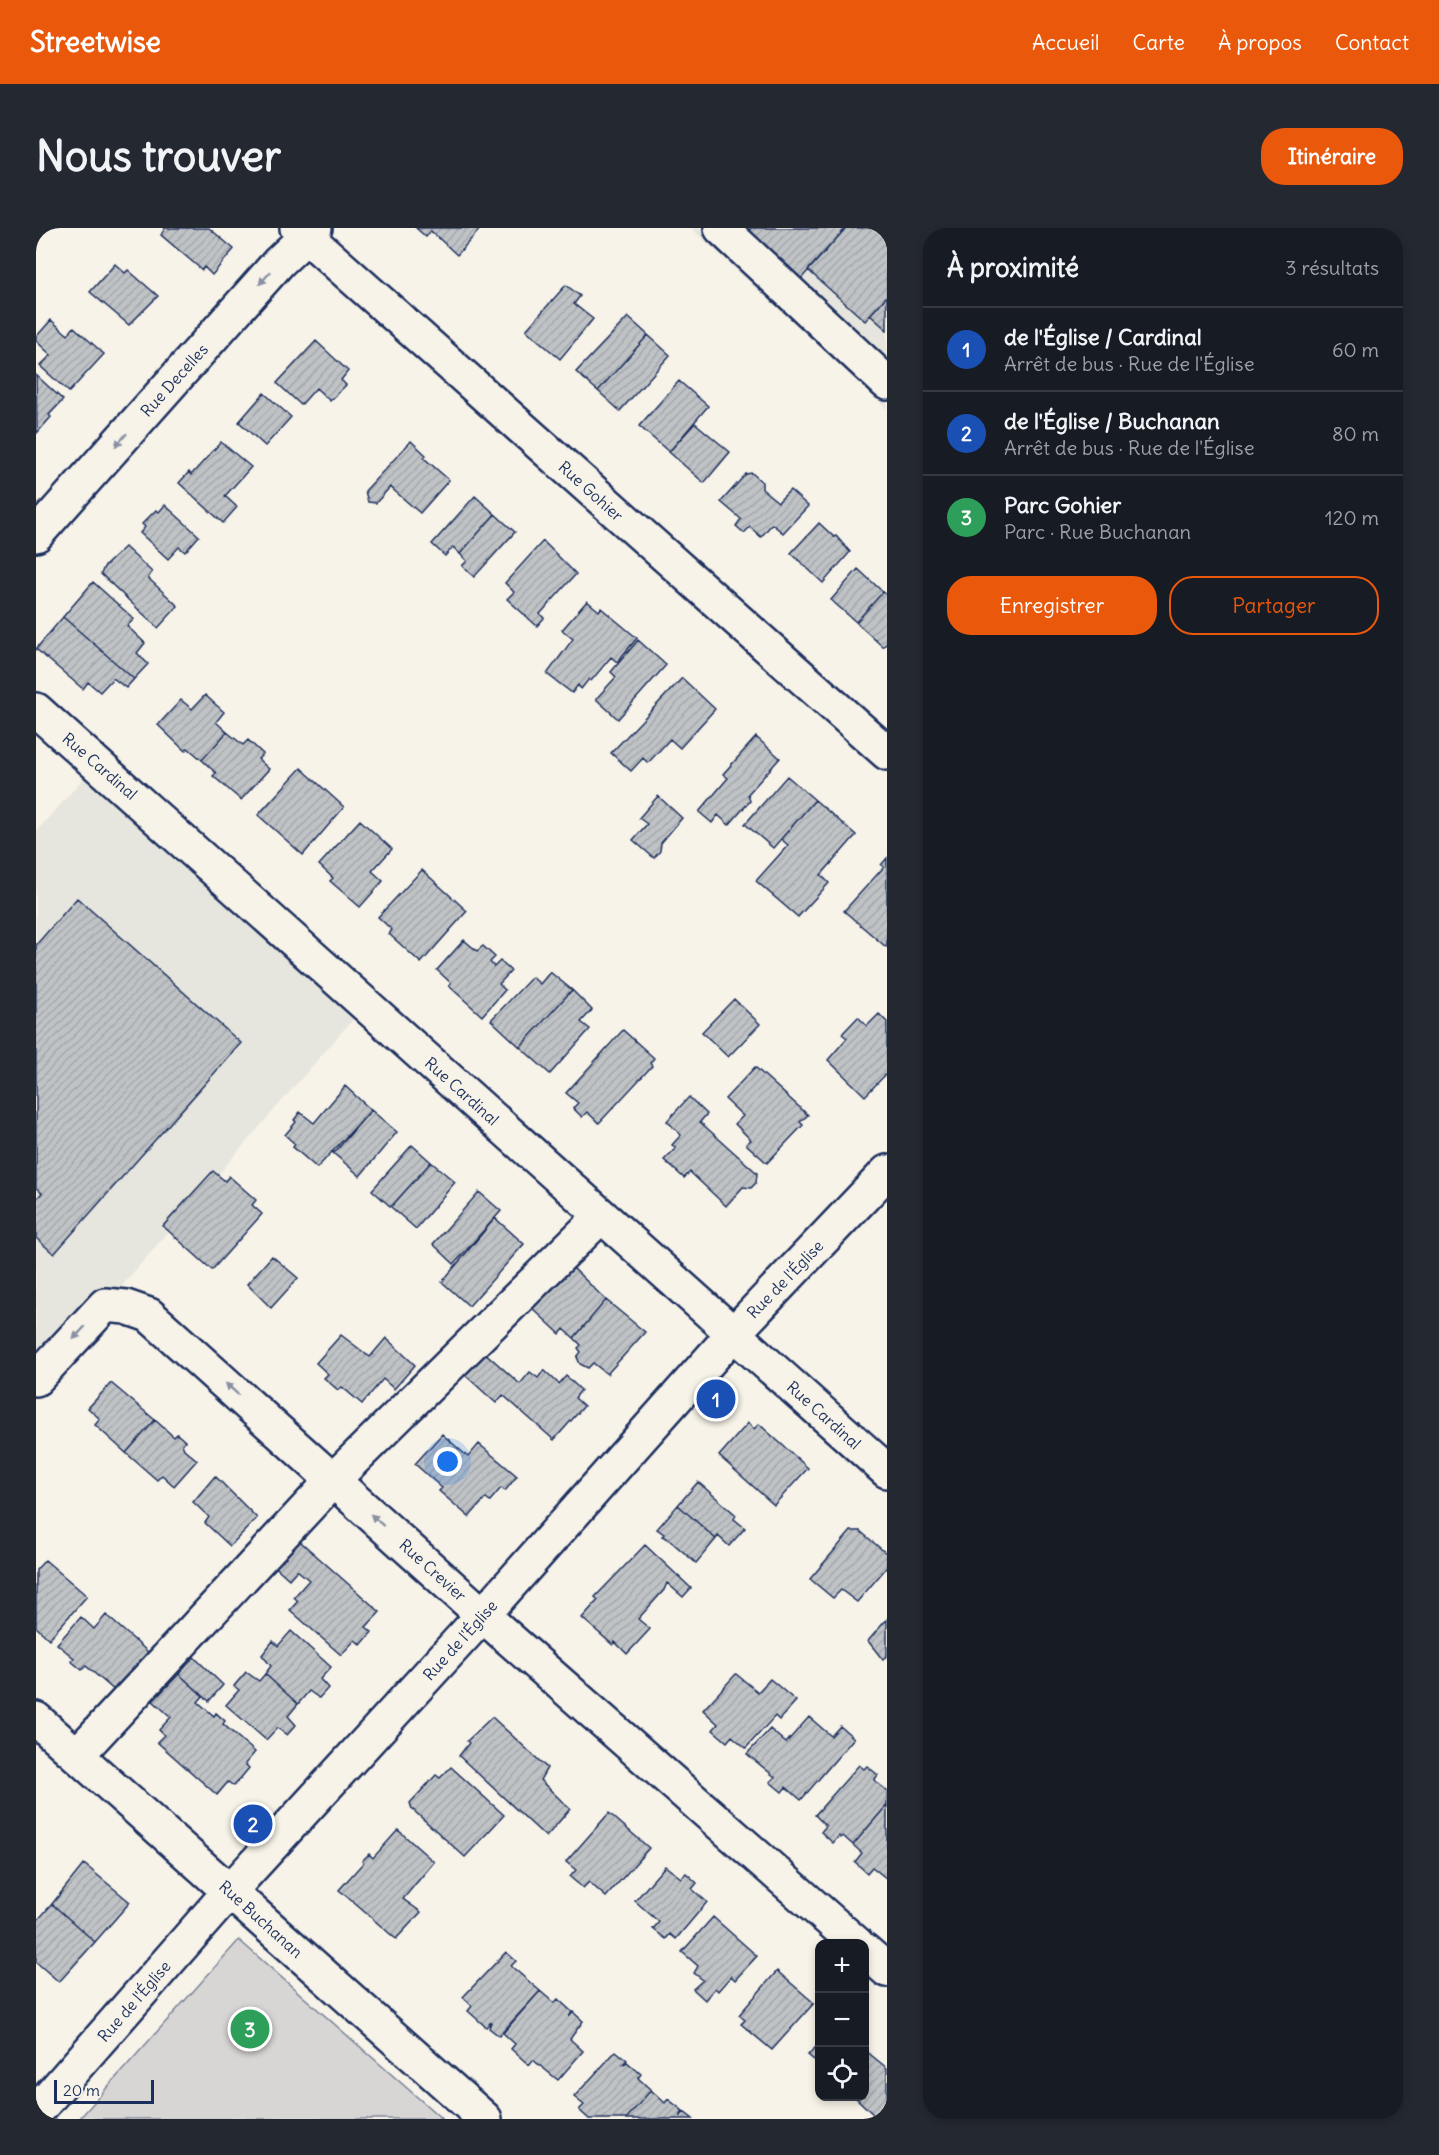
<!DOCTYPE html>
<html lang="fr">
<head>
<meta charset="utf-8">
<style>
	body { margin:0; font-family:Delius,sans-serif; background:#242831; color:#f1f3f6 }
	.controls { position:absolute; right:18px; bottom:18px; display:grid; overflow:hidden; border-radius:12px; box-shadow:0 3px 9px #0003 }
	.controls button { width:54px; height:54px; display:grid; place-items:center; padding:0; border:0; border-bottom:2px solid #363941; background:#171b24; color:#f1f3f6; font:30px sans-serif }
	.scale { position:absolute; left:18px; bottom:15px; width:100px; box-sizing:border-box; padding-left:6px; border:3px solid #1b2f5e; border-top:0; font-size:16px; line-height:21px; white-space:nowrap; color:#1b2f5e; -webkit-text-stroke:4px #f7f3e8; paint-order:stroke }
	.you { position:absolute; left:412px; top:1234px; width:21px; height:21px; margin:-15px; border:4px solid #fff; border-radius:50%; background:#1a73e8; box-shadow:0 0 0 9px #1a73e833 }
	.badge { display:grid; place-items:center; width:39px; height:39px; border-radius:50%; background:#ea580c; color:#fff; font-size:20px; font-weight:700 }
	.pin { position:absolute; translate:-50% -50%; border:3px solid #fff; box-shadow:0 2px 6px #0006 }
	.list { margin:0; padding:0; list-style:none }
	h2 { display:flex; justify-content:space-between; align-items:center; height:78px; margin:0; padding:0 24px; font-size:26px }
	h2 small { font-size:20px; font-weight:400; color:#9ea1a6 }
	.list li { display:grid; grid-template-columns:39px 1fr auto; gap:18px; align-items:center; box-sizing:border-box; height:84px; padding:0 24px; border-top:2px solid #363941 }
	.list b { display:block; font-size:22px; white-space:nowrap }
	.list p { margin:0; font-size:20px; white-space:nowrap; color:#9ea1a6 }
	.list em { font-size:20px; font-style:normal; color:#9ea1a6 }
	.actions { display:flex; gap:12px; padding:18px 24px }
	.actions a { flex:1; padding:14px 0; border:2px solid #ea580c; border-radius:24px; text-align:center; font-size:21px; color:#ea580c }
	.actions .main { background:#ea580c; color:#fff }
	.icon { flex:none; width:33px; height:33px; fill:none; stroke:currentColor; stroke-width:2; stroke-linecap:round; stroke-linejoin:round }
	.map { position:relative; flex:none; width:851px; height:1891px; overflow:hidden; border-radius:24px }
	header { display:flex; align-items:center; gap:36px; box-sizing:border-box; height:84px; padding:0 30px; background:#ea580c; color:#fff }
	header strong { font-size:28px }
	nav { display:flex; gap:33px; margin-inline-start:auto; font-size:21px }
	.intro { display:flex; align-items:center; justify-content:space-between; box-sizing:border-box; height:144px; padding:0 36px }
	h1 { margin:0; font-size:42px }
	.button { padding:15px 27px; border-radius:24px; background:#ea580c; color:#fff; font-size:21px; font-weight:700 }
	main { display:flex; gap:36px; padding:0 36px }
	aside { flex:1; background:#171b24; border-radius:24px; box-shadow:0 3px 9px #0003 }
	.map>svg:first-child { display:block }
	.built { fill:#e6e5de }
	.park { fill:#d7d6d4; stroke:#798299; stroke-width:1.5 }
	.building { fill:url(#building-hatch); stroke:#1b2f5e; stroke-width:1.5 }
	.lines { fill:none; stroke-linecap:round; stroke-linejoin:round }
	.minor-casing { stroke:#1b2f5e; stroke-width:38 }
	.minor { stroke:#f7f3e8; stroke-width:33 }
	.oneway { fill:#8991a3 }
	.labels { text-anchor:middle; stroke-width:4.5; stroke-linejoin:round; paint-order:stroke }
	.street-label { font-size:16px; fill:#1b2f5e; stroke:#f7f3e8 }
</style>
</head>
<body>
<header>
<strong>Streetwise</strong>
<nav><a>Accueil</a><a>Carte</a><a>À propos</a><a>Contact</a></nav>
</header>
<div class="intro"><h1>Nous trouver</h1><a class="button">Itinéraire</a></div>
<main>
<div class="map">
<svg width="851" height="1891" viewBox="0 0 851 1891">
	<defs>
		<pattern id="building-hatch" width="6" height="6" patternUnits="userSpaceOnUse" patternTransform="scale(1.5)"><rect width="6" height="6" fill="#c0c3c5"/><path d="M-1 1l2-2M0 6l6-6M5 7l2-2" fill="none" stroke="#a4a8ac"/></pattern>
	</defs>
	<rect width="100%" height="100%" fill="#f7f3e8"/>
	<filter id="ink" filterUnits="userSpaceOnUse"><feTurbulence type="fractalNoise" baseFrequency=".0167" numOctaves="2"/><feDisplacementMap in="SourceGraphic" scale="12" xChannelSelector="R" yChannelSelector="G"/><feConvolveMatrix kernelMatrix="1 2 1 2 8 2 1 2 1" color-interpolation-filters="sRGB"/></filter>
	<g filter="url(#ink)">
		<!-- built -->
		<path class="built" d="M655,0H851V181Z
			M61,535L330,776L69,1077L0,1151V604Z"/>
		<!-- park -->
		<path class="park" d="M203,1712L406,1891H43Z"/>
		<!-- building -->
		<path class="building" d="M173,0L198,21L176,47L168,39L166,42L125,7L129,0Z
			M380,0H445L421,27L395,3L390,9Z
			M715,0H810L763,53L710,6Z
			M810,0H851V68L829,93L772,42Z
			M79,36L89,45L92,42L122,68L93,97L54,64Z
			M530,57L544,68L538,76L557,91L524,131L490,102Z
			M851,68V102L834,87Z
			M592,89L612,107L562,163L540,144Z
			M15,92L32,107L38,99L68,126L33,164L4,138L15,127L0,113V109Z
			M612,107L634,127L584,183L562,163Z
			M280,113L312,143L305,152L310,157L294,173L280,160L265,177L241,155Z
			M0,147L27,172L13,187L15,189L1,205Z
			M643,153L672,178L633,224L603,198Z
			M228,165L255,189L229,218L203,194Z
			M659,195L694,224L668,255L633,224Z
			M375,213L390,227L388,230L413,252L384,285L354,259L340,275L332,274L329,263Z
			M185,214L215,239L189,268L201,279L187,295L143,255L153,244L155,247Z
			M716,245L726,254V261L742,274L754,262L772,278L747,305L736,296L725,309L714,299L708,305L700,298L705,291L685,274L710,246Z
			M439,268L459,286L424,326L417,319L409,328L396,316Z
			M129,277L163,308L149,324L143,319L132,331L104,305L109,299L106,296L120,282L123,284Z
			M459,286L479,304L438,349L426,338L431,333L424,326Z
			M783,295L798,309L800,308L814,324L787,355L755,325Z
			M507,313L540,346L504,386L508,390L501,398L471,371L478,364L469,355Z
			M89,319L116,344L112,350L142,378L122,400L65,346L68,339Z
			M822,341L847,364L820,394L795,372Z
			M57,354L98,391L91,398L109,415L101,425L112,436L98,451L27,389Z
			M847,364L851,367V415L847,419L820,394Z
			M551,373L563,383L565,380L601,410L581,434L575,429L555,453L553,451L545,461L542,457L536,465L511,446L537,411L526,402Z
			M27,389L98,451L90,460L77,450L64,464L52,454L47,461L0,421Z
			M602,412L630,437L582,491L560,471L580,449L575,444Z
			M646,450L679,481L644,520L634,511L612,535L607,530L595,543L575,525Z
			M169,467L188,484L180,494L191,504L166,532L152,520L149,523L122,497L145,472L156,481Z
			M191,504L207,517L212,512L227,526L222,531L233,541L205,572L177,548L180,545L166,532Z
			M720,509L744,530L712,566L714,573L693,597L682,587L676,595L663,584L692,550L687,546Z
			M265,540L308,579L267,627L222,587Z
			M751,548L779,572L737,620L709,596Z
			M622,568L646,590L625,615L624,623L618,630L597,612L611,596L603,590Z
			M779,572L820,607L785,647L793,655L762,689L720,653L752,617L745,611Z
			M324,592L356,621L336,643L347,653L324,679L294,653L297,650L283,637Z
			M851,630V718L850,719L808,683L848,639L845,637Z
			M386,642L431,683L385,735L353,706L356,702L342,689Z
			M41,670L205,815L18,1026L0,1010V971L6,965L0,960V717Z
			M428,712L441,723L447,718L459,729L454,734L458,739L464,733L475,743L463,756L469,762L446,788L413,758L415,755L401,742Z
			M514,744L536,762L484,819L455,792L496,749L504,756Z
			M536,762L556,782L545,794L554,801L514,846L484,819Z
			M698,771L724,796L692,829L666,804Z
			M843,786L851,794V845L829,868L792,832L811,810L806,806L822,789L831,798Z
			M587,802L618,830L614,835L616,838L563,895L551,884L546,889L537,880L542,875L530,865Z
			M719,839L772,887L764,894L767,897L731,935L710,916L715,912L699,896L707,888L689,871Z
			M309,858L335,882L281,940L257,919L259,916L249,907L260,894L258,892L264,884L278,895Z
			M653,869L671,886L664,894L721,945L720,955L715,960L707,959L690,978L654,944L648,950L628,932L640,920L636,917L645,907L631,893Z
			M335,882L361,904L324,948L296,924H299Z
			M376,917L395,934L355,979L336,962Z
			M395,934L419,954L380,1001L355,979Z
			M177,943L189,953L193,948L220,972L216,977L226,986L176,1042L127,998Z
			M443,964L465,983L418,1036L397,1016Z
			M459,990L488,1016L433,1078L406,1054Z
			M236,1028L262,1050L235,1080L211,1056Z
			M533,1036L570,1072L538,1110L528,1101L524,1106L495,1079Z
			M570,1072L609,1104L571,1146L557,1135L552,1140L544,1136L541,1129L545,1124L542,1120L545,1117L538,1110Z
			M305,1107L334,1129L350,1110L379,1137L358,1161L347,1151L326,1176L306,1159L302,1162L288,1150L292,1146L280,1135Z
			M438,1115L484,1156L494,1144L502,1150L508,1142L523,1156L530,1148L545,1162L539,1170L548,1178L518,1212L467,1167L460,1175L418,1137Z
			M75,1155L119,1192L90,1225L59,1197L64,1191L52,1180Z
			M119,1192L138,1209L141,1206L149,1213L146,1216L148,1221L161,1232L138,1258L126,1247L121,1252L90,1225Z
			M712,1195L718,1201L723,1196L772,1240L738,1277L683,1228Z
			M406,1206L432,1229L443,1216L481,1248L469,1263L465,1260L454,1273L450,1270L433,1289L403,1263L406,1260L379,1236Z
			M179,1248L221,1290L194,1318L169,1295L173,1289L157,1274Z
			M662,1254L700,1287L698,1291L709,1300L693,1318L682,1308L680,1311L642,1277Z
			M642,1277L680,1311L660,1335L632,1311L626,1308L628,1306L621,1301Z
			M815,1303H824L851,1326V1339L821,1374L805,1362L797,1370L774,1351Z
			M258,1308L344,1384L330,1399L336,1404L325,1417L319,1412L305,1427L254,1382L262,1373L258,1369L273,1352L261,1342L253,1351L235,1335Z
			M609,1317L655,1360L647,1369L631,1355L628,1362L602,1391L614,1401L591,1426L579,1414L577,1417L546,1390L562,1372L559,1369Z
			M9,1332L51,1368L13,1411L0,1399V1342Z
			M70,1387L112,1424L79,1463L50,1438L46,1442L35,1433L38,1430L21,1416L45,1389L58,1401Z
			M851,1391V1427L847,1432L832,1413Z
			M255,1403L295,1439L284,1451L292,1460L283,1470L273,1463L262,1476L229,1446L235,1438L226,1427L237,1413L242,1418Z
			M158,1429L187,1457L173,1473L143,1446Z
			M210,1444L223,1453L229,1446L262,1476L252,1488L260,1497L251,1507L241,1500L230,1512L190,1477L203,1462L198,1458Z
			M143,1446L167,1468L162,1474L178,1488L180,1485L189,1493L187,1496L219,1524L209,1536L213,1540L198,1558L192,1554L181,1567L121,1514L128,1507L123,1502L135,1489L117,1473Z
			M700,1446L722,1464L734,1451L760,1473L743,1492L739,1488L710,1520L696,1508L691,1514L677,1502L682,1496L667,1482Z
			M456,1489L511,1540L504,1552L534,1581L510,1609L423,1528L433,1515L431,1513Z
			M773,1489L795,1508L804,1498L818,1510L765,1572L750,1559L746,1564L734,1554L739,1549L711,1526L734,1501L750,1515Z
			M823,1537L828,1541L831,1538L842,1547L838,1552L851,1563V1577L817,1617L807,1608L805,1610L803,1608L797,1615L785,1604L790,1598L779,1587Z
			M415,1539L468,1587L429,1629L376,1581L374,1575L400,1547L404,1550Z
			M851,1577V1649L850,1650L836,1639L831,1645L819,1634L826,1625L817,1617Z
			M573,1585L613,1620L570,1669L553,1654L547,1660L534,1649L540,1642L530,1634Z
			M362,1602L398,1634L367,1671L385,1684L360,1711L303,1662L327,1635L326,1633L333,1626L337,1630Z
			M48,1636L94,1674L59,1714L16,1676Z
			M629,1638L645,1650L650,1645L661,1655L656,1661L671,1674L640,1711L634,1706L630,1711L617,1701L623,1694L599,1673Z
			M16,1676L59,1714L23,1754L0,1734V1694Z
			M677,1689L721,1728L699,1752L695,1748L682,1763L679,1760L669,1772L657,1761L667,1752L658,1745L662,1738L646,1724Z
			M470,1724L480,1733L475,1738L504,1763L463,1808L453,1800L455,1794L450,1799L432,1783L436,1778L427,1769Z
			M741,1743L778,1775L736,1822L705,1796L709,1792L703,1787Z
			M504,1763L518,1775L522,1771L536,1784L533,1789L537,1784L547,1793L534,1811L547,1823L522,1852L497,1832L493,1837L475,1821L479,1816L467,1805Z
			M784,1815V1837L772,1827Z
			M580,1823L591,1832L586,1837L591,1834L605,1846L602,1850L615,1862L590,1891H553L543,1882L548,1877L538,1869Z
			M830,1823L851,1840V1876L840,1889L818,1868H828Z
			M615,1862L629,1875L632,1871L647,1883L644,1889L648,1884L657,1891H590Z"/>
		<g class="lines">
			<defs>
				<path id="minor" d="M261,0L851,525
					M685,0L851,155
					M0,307L243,34L279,0
					M0,482L851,1243
					M0,1151L69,1077L90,1079L113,1087L469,1407L821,1716
					M0,1491L449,1891
					M41,1527L297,1252L564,989
					M828,1722L851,1742
					M0,1884L194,1663L447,1387L697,1106L851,944"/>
			</defs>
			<!-- minor casing -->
			<use href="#minor" class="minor-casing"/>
			<!-- minor -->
			<use href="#minor" class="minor"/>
		</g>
		<!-- one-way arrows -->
		<defs><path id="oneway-solid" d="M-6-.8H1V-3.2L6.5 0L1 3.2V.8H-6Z" transform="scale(1.5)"/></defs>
		<g class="oneway">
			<use href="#oneway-solid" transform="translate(229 50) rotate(132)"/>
			<use href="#oneway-solid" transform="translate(85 212) rotate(132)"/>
			<use href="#oneway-solid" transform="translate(43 1105) rotate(133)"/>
			<use href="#oneway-solid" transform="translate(196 1161) rotate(-138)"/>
			<use href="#oneway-solid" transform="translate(341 1292) rotate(-138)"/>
		</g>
	</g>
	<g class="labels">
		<!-- street labels -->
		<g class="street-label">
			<text transform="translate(138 152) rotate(-48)" y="6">Rue Decelles</text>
			<text transform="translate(555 263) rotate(42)" y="6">Rue Gohier</text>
			<text transform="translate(64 538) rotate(41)" y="6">Rue Cardinal</text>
			<text transform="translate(426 863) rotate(42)" y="6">Rue Cardinal</text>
			<text transform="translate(749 1051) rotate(-46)" y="6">Rue de l'Église</text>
			<text transform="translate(788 1187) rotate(42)" y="6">Rue Cardinal</text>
			<text transform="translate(397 1342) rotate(42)" y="6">Rue Crevier</text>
			<text transform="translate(424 1412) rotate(-48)" y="6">Rue de l'Église</text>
			<text transform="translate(225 1691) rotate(42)" y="6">Rue Buchanan</text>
			<text transform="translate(98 1773) rotate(-49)" y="6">Rue de l'Église</text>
		</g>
	</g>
</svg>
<div class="controls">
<button>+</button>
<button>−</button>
<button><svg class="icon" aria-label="locate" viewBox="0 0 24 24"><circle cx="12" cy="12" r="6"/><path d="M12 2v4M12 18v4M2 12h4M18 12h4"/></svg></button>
</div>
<div class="scale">20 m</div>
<div class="you"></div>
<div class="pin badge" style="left:680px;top:1171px;background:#1a4fb4">1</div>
<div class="pin badge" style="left:217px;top:1596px;background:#1a4fb4">2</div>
<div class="pin badge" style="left:214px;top:1801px;background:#2e9e5b">3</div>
</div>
<aside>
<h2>À proximité<small>3 résultats</small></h2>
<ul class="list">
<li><span class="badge" style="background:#1a4fb4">1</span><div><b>de l'Église / Cardinal</b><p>Arrêt de bus · Rue de l'Église</p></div><em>60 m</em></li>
<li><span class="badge" style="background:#1a4fb4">2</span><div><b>de l'Église / Buchanan</b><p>Arrêt de bus · Rue de l'Église</p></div><em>80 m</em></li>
<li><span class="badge" style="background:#2e9e5b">3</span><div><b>Parc Gohier</b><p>Parc · Rue Buchanan</p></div><em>120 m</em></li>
</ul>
<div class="actions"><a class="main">Enregistrer</a><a>Partager</a></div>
</aside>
</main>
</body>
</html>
